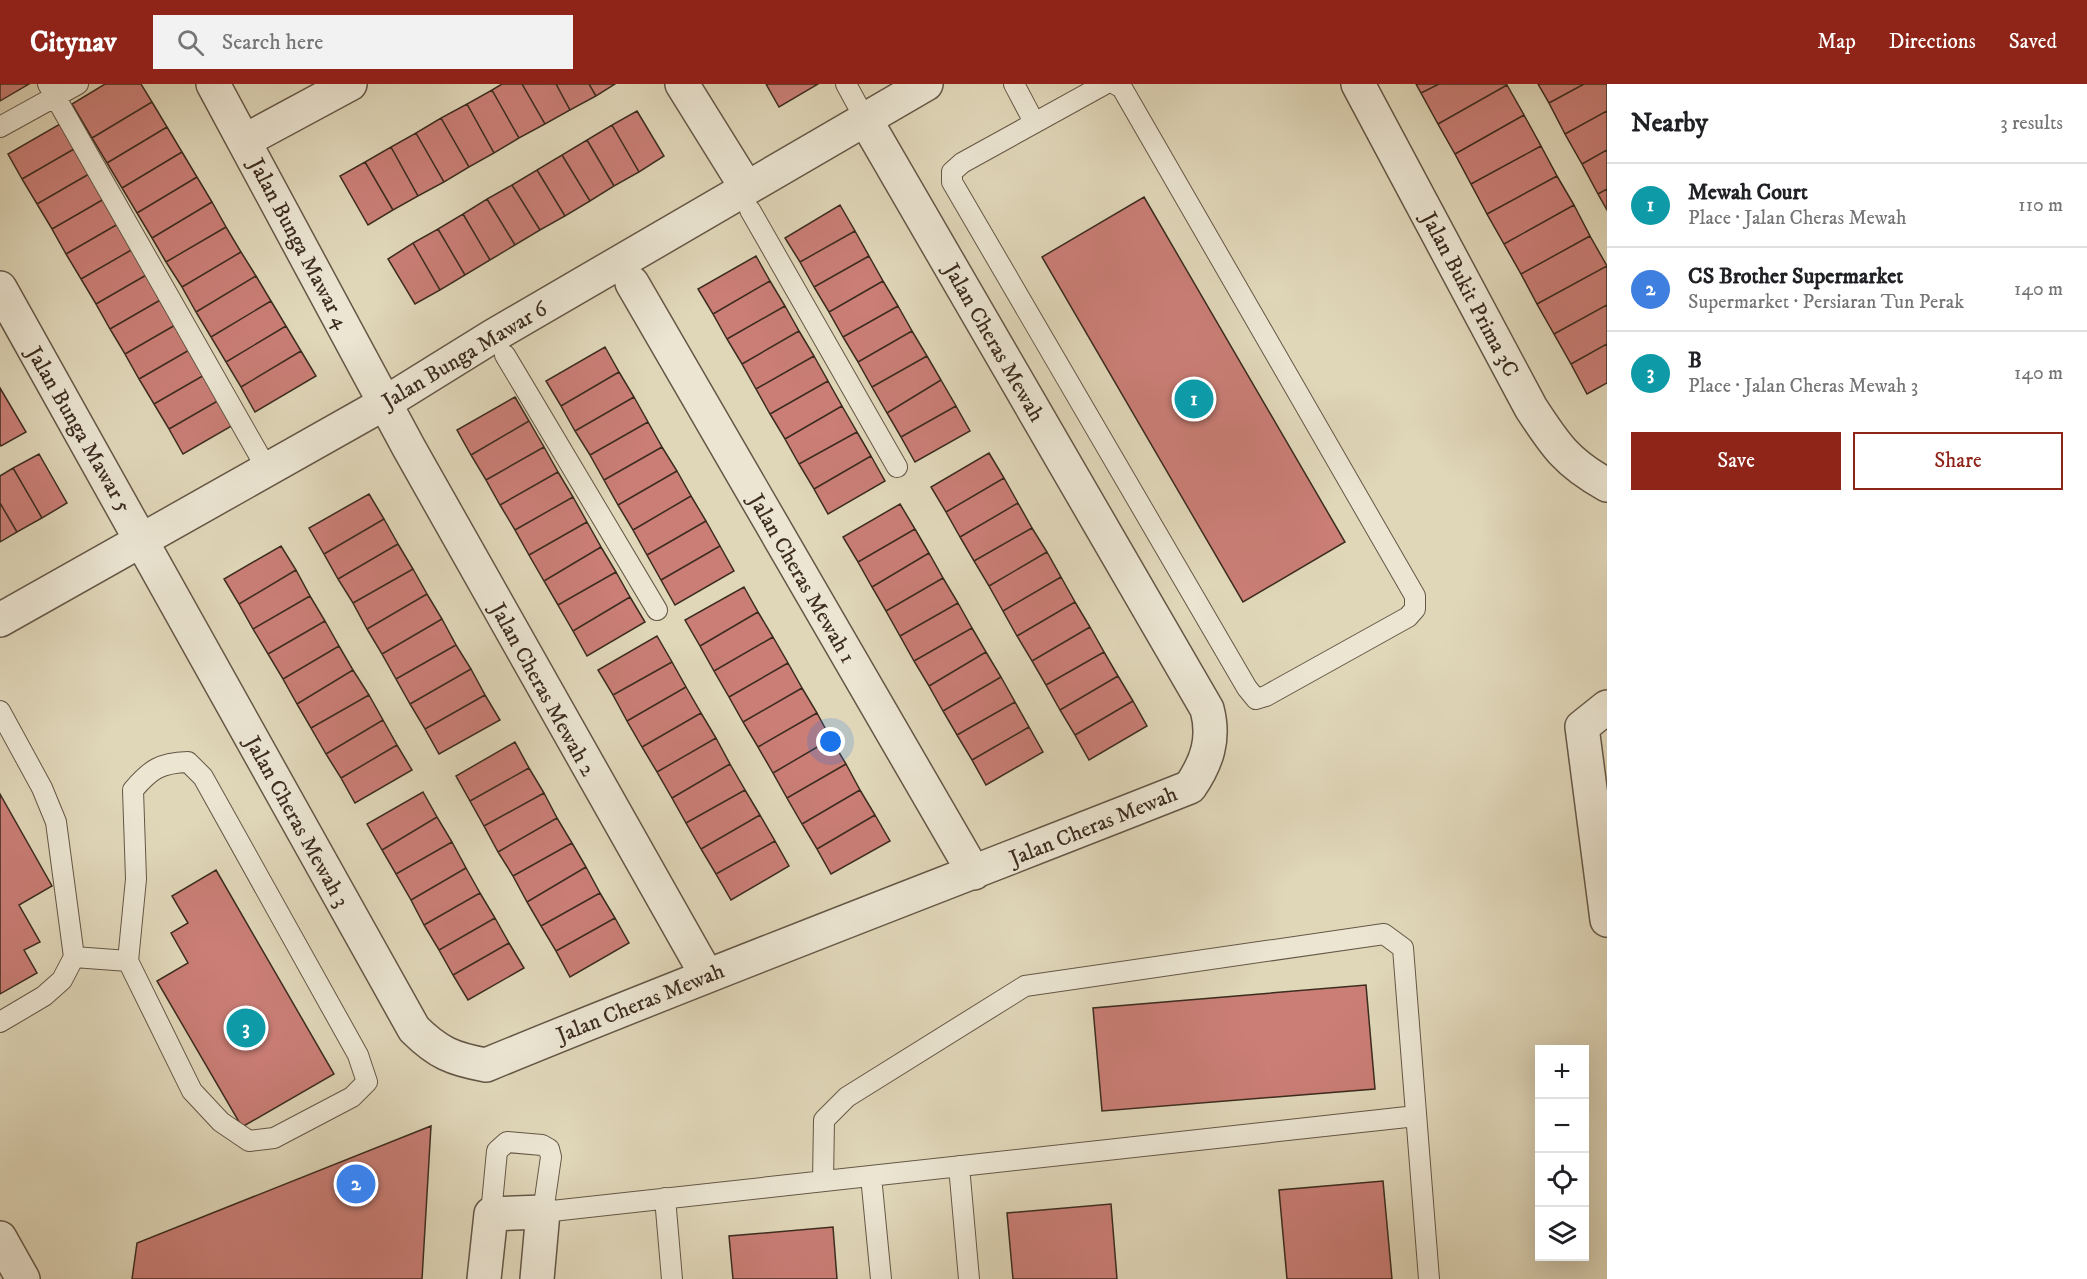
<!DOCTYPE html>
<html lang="en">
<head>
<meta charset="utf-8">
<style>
	body { margin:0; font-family:"IM FELL DW Pica",serif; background:#f2f2f2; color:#202124 }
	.controls { position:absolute; right:18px; bottom:18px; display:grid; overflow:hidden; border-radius:0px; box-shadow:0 6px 24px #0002 }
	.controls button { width:54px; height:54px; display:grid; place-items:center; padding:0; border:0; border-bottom:2px solid #e0e0e0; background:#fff; color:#202124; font:30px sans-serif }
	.you { position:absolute; left:831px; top:658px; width:21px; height:21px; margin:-15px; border:4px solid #fff; border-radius:50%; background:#1a73e8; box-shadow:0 0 0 9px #1a73e833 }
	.badge { display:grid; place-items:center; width:39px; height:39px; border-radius:50%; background:#8f2418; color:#fff; font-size:20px; font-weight:700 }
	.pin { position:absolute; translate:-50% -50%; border:3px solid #fff; box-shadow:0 2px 6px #0006 }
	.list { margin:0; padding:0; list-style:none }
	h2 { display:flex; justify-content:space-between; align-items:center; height:78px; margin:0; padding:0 24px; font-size:26px }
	h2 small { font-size:20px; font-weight:400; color:#757577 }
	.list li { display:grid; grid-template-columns:39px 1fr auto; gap:18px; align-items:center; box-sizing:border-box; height:84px; padding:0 24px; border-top:2px solid #e0e0e0 }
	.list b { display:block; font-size:22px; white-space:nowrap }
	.list p { margin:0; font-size:20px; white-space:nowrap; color:#757577 }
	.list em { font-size:20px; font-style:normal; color:#757577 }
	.actions { display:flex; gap:12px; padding:18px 24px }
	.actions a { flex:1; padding:14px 0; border:2px solid #8f2418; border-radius:0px; text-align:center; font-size:21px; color:#8f2418 }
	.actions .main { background:#8f2418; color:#fff }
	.icon { flex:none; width:33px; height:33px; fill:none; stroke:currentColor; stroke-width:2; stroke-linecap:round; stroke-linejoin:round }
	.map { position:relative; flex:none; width:1607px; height:1195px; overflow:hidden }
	header { display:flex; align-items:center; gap:36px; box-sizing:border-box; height:84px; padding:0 30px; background:#8f2418; color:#fff }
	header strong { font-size:28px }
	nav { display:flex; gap:33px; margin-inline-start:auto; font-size:21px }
	.search { width:420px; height:54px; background:#f2f2f2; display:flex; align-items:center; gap:15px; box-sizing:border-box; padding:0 21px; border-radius:0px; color:#757577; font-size:22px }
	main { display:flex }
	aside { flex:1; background:#fff }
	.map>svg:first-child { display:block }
	.building { fill:#ca7e76; stroke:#3c2c1f; stroke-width:1.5 }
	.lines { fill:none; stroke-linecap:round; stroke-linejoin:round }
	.lane-casing { stroke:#655746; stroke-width:22 }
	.street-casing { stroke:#655746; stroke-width:36 }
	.lane { stroke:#ebe5d2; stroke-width:20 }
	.street { stroke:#ebe5d2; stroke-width:33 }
	.labels { text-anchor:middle; stroke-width:4.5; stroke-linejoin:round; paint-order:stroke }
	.street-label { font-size:22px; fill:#3c2c1f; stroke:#ebe5d2 }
</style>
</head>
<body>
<header>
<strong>Citynav</strong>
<div class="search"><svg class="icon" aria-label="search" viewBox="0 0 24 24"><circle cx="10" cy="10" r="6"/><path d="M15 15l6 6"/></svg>Search here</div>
<nav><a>Map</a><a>Directions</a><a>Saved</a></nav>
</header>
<main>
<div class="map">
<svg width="1607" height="1195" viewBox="0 0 1607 1195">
	<rect width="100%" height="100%" fill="#e0d7b9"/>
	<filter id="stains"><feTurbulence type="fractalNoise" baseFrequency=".00333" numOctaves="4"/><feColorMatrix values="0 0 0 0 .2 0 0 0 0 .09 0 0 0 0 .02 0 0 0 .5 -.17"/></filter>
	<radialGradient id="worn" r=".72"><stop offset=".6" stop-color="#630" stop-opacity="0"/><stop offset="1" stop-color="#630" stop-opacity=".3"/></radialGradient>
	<!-- building -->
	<path class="building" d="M0,0H29L0,17Z
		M105,0H141L152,18L92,54L72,20Z
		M502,0H522L545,40L519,54L492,6Z
		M522,0H556L570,26L545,40Z
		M556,0H589L596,12L570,26Z
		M589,0H615L596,12Z
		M766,0H818L779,23Z
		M1416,0H1439L1421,9Z
		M1439,0H1506L1507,1L1438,40L1421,9Z
		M1538,0H1584L1549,19Z
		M1584,0H1607V27L1565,50L1549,19Z
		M1507,1L1524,31L1455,70L1438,40Z
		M492,6L519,54L494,69L467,20Z
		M152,18L167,43L107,79L92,54Z
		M467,20L494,69L469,83L441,34Z
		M637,27L664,72L639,88L612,41Z
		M1607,27V66L1582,80L1565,50Z
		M1524,31L1541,62L1471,100L1455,70Z
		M441,34L469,83L444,98L416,49Z
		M60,40L74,65L22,95L8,70Z
		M612,41L639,88L614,102L587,56Z
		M167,43L182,68L122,104L107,79Z
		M416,49L444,98L418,112L391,63Z
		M587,56L614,102L590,117L562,71Z
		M1541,62L1557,92L1487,130L1471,100Z
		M391,63L418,112L393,126L365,78Z
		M74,65L89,90L37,120L22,95Z
		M1607,66V105L1598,110L1582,80Z
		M182,68L197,93L137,129L122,104Z
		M562,71L590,117L565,132L537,86Z
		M365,78L393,126L368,141L340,92Z
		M537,86L565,132L540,146L512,101Z
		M89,90L104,115L52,145L37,120Z
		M1557,92L1574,121L1504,160L1487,130Z
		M197,93L212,118L152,154L137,129Z
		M512,101L540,146L515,161L487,115Z
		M1607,105V126L1598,110Z
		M1144,113L1345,458L1243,518L1042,173Z
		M104,115L118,140L66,170L52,145Z
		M487,115L515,161L490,176L463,130Z
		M212,118L226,143L166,178L152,154Z
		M840,121L855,147L800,178L785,154Z
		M1574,121L1590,152L1521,190L1504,160Z
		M463,130L490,176L465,191L438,145Z
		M118,140L133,165L81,195L66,170Z
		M226,143L241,168L182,203L166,178Z
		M438,145L465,191L440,206L413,159Z
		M855,147L869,172L814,203L800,178Z
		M1590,152L1607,182L1537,220L1521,190Z
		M413,159L440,206L415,220L388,175Z
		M133,165L148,190L96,220L81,195Z
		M241,168L256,192L196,228L182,203Z
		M756,172L770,197L713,230L698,205Z
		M869,172L883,197L829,228L814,203Z
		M1607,182V221L1554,250L1537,220Z
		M148,190L162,215L110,245L96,220Z
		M256,192L271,217L211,253L196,228Z
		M770,197L785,222L727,255L713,230Z
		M883,197L898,222L843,253L829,228Z
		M162,215L177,240L125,270L110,245Z
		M271,217L286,242L226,278L211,253Z
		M1607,221V260L1571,280L1554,250Z
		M785,222L799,247L742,280L727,255Z
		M898,222L912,247L858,278L843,253Z
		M177,240L191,265L139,295L125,270Z
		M286,242L301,267L241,303L226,278Z
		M799,247L814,272L756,305L742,280Z
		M912,247L927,272L872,303L858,278Z
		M1607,260V299L1587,310L1571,280Z
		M605,263L619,288L561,322L546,297Z
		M191,265L206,290L154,320L139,295Z
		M301,267L316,292L255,328L241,303Z
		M814,272L828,297L770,330L756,305Z
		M927,272L941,296L887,329L872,303Z
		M619,288L634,313L575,347L561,322Z
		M206,290L221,315L169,345L154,320Z
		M941,296L956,322L901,353L887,329Z
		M828,297L842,322L785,355L770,330Z
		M0,304L26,348L1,362L0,360Z
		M515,313L529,337L471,371L457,346Z
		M634,313L648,338L590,371L575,347Z
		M221,315L235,340L183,370L169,345Z
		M842,322L857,348L799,380L785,355Z
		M956,322L970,347L915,378L901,353Z
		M529,337L544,363L486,396L471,371Z
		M648,338L662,363L604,396L590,371Z
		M857,348L871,372L814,405L799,380Z
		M544,363L558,388L500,421L486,396Z
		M662,363L677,387L618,421L604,396Z
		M989,369L1004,394L946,428L931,403Z
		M39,370L67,419L42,434L13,384Z
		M871,372L885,397L828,430L814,405Z
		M13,384L42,434L17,448L0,419V392Z
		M677,387L691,412L633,446L618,421Z
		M558,388L573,413L515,446L500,421Z
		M1004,394L1018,419L960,453L946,428Z
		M369,410L384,435L324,470L309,444Z
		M691,412L706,437L647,471L633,446Z
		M573,413L587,438L529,471L515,446Z
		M0,419L17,448L0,458Z
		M1018,419L1032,444L974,477L960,453Z
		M900,420L915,445L858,478L843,453Z
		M384,435L398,460L338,495L324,470Z
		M706,437L720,462L661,496L647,471Z
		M587,438L601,463L544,497L529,471Z
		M1032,444L1047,468L989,502L974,477Z
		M915,445L929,469L872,503L858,478Z
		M398,460L413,485L353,519L338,495Z
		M281,462L296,486L239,520L224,495Z
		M720,462L734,487L675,521L661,496Z
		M601,463L616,488L558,521L544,497Z
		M1047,468L1061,493L1003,527L989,502Z
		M929,469L943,494L886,527L872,503Z
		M413,485L427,510L367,545L353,519Z
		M296,486L310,512L253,545L239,520Z
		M616,488L630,513L573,547L558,521Z
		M1061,493L1075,518L1017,552L1003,527Z
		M943,494L958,519L900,552L886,527Z
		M744,503L758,528L700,562L685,536Z
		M427,510L442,535L382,570L367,545Z
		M310,512L325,537L268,570L253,545Z
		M630,513L645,538L587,572L573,547Z
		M1075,518L1090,543L1032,577L1017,552Z
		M958,519L972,544L914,577L900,552Z
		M758,528L773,553L714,587L700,562Z
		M442,535L456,561L396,595L382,570Z
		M325,537L339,562L283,595L268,570Z
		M1090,543L1104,568L1046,601L1032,577Z
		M972,544L986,568L929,602L914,577Z
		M657,552L672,578L613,611L598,586Z
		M773,553L788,579L729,613L714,587Z
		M456,561L471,585L410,620L396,595Z
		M339,562L353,586L297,620L283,595Z
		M986,568L1001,593L943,627L929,602Z
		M1104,568L1118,592L1060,626L1046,601Z
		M672,578L686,603L627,637L613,611Z
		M788,579L802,604L743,638L729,613Z
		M471,585L485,611L425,645L410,620Z
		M353,586L369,611L311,644L297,620Z
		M1118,592L1133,617L1075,651L1060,626Z
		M1001,593L1015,618L957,651L943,627Z
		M686,603L701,629L642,663L627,637Z
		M802,604L817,629L758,663L743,638Z
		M369,611L383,636L326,670L311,644Z
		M485,611L500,636L439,670L425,645Z
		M1133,617L1147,642L1089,676L1075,651Z
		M1015,618L1029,643L972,676L957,651Z
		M701,629L716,654L657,688L642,663Z
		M817,629L831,655L773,689L758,663Z
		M383,636L397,661L341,694L326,670Z
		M1029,643L1043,668L986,701L972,676Z
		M716,654L730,680L672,714L657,688Z
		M831,655L846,680L787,714L773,689Z
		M515,658L529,684L470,717L456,692Z
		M397,661L412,686L355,719L341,694Z
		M730,680L745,706L686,739L672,714Z
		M846,680L860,706L802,740L787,714Z
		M529,684L544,709L484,742L470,717Z
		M745,706L760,731L701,765L686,739Z
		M860,706L875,731L817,765L802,740Z
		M423,708L437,733L382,766L367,740Z
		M544,709L557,734L498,768L484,742Z
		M0,710L52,802L19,821L40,858L24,866L37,889L0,910Z
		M760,731L775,757L716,790L701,765Z
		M875,731L890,757L831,790L817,765Z
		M437,733L452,758L396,790L382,766Z
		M557,734L572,759L513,792L498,768Z
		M775,757L789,782L731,816L716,790Z
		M452,758L466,784L411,816L396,790Z
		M572,759L586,783L527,818L513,792Z
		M586,783L600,809L541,842L527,818Z
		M466,784L480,809L424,841L411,816Z
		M216,786L334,990L242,1043L157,897L188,879L171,849L188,839L172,812Z
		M480,809L495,834L439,866L424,841Z
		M600,809L615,834L556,867L541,842Z
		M495,834L509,859L453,891L439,866Z
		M615,834L629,859L570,893L556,867Z
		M509,859L524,884L468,916L453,891Z
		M1366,901L1375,1005L1102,1027L1093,924Z
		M431,1042L422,1195H132L137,1159Z
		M1383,1097L1392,1195H1287L1279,1106Z
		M1111,1120L1117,1195H1013L1007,1129Z
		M833,1143L837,1195H733L729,1152Z"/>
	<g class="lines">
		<defs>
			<path id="lane" d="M48,0L267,385
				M846,0L865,35
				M1014,0L1034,38
				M1105,0L962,79L952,88V98L1247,604L1256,615L1266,612L1408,533L1415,525V512L1122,4L1115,0
				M0,43L78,0
				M750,126L897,383
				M505,271L657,526
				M0,627L42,704L56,738L74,873L62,896L44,912L0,938
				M188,678L203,693L358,971L367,998L352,1013L274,1054L249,1057L221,1038L192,1007L128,877L136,795L133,706C151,685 160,679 188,678Z
				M74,873L128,877
				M959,1082L969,1195
				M871,1092L881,1195
				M823,1097L824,1036L847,1013L1025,902L1384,850L1403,864L1429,1195
				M665,1114L672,1195
				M491,1130L497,1067L507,1058L542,1061L549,1065L551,1073L543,1128L1416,1032"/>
			<path id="street" d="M213,0L409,364L706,890
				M682,0L746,103
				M1358,0L1531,324C1555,361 1567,379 1607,401
				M246,56L350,0
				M632,199L974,789
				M0,204L414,945C438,969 453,975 486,981C719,885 955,796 1190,703C1207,678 1215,655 1207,625L865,35
				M0,536L385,319L493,252L926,0
				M1607,623L1582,643L1607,836
				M0,1154L23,1195
				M484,1195L491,1130L543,1128L537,1195"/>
		</defs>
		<!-- lane casing -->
		<use href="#lane" class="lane-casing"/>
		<!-- street casing -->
		<use href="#street" class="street-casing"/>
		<!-- lane -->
		<use href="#lane" class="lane"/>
		<!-- street -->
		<use href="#street" class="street"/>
	</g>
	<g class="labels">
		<!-- street labels -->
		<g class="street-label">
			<text transform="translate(300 159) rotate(62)" y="8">Jalan Bunga Mawar 4</text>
			<text transform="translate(1471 210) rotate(62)" y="8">Jalan Bukit Prima 3C</text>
			<text transform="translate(995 258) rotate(60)" y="8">Jalan Cheras Mewah</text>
			<text transform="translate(464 270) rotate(-31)" y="8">Jalan Bunga Mawar 6</text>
			<text transform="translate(80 345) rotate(60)" y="8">Jalan Bunga Mawar 5</text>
			<text transform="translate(803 494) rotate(60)" y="8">Jalan Cheras Mewah 1</text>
			<text transform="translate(544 605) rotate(61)" y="8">Jalan Cheras Mewah 2</text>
			<text transform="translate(298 737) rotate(61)" y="8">Jalan Cheras Mewah 3</text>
			<text transform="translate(1093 741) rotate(-22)" y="8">Jalan Cheras Mewah</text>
			<text transform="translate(640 918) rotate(-22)" y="8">Jalan Cheras Mewah</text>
		</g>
	</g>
	<rect width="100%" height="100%" filter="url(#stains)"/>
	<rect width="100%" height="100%" fill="url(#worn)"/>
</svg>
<div class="controls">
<button>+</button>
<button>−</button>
<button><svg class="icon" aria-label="locate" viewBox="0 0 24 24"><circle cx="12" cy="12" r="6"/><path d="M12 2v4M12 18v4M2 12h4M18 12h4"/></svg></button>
<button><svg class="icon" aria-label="layers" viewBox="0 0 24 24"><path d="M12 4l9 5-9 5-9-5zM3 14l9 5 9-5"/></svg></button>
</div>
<div class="you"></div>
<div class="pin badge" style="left:1194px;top:315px;background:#0f9aa8">1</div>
<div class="pin badge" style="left:356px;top:1100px;background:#3f7fe0">2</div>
<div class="pin badge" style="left:246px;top:944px;background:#0f9aa8">3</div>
</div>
<aside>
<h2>Nearby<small>3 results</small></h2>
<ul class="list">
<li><span class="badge" style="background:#0f9aa8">1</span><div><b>Mewah Court</b><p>Place · Jalan Cheras Mewah</p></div><em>110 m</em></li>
<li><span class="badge" style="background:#3f7fe0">2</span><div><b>CS Brother Supermarket</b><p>Supermarket · Persiaran Tun Perak</p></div><em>140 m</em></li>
<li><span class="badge" style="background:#0f9aa8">3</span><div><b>B</b><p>Place · Jalan Cheras Mewah 3</p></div><em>140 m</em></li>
</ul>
<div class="actions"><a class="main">Save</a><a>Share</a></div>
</aside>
</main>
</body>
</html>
